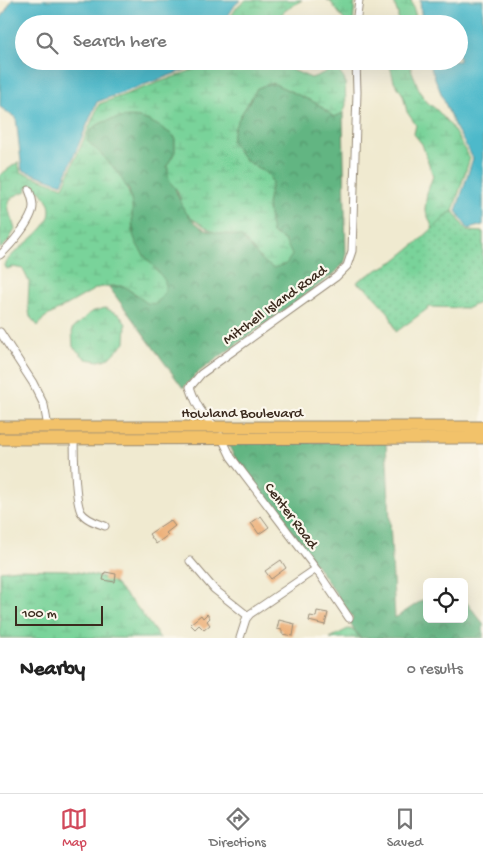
<!DOCTYPE html>
<html lang="en">
<head>
<meta charset="utf-8">
<style>
	body { margin:0; font-family:"Gochi Hand",sans-serif; background:#f6f6f6; color:#222 }
	.controls { position:absolute; right:15px; bottom:15px; display:grid; overflow:hidden; border-radius:8px; box-shadow:0 5px 20px #0002 }
	.controls button { width:45px; height:45px; display:grid; place-items:center; padding:0; border:0; border-bottom:1px solid #e0e0e0; background:#fff; color:#222; font:25px sans-serif }
	.scale { position:absolute; left:15px; bottom:12px; width:88px; box-sizing:border-box; padding-left:5px; border:2px solid #3b2a1e; border-top:0; font-size:14px; line-height:18px; white-space:nowrap; color:#3b2a1e; -webkit-text-stroke:4px #fbf7ec; paint-order:stroke }
	.list { margin:0; padding:0; list-style:none }
	h2 { display:flex; justify-content:space-between; align-items:center; height:65px; margin:0; padding:0 20px; font-size:21px }
	h2 small { font-size:16px; font-weight:400; color:#767676 }
	.icon { flex:none; width:28px; height:28px; fill:none; stroke:currentColor; stroke-width:2; stroke-linecap:round; stroke-linejoin:round }
	.map { position:relative; flex:none; width:483px; height:638px; overflow:hidden }
	.search { position:absolute; background:#fff; box-shadow:0 5px 20px #0002; left:15px; right:15px; top:15px; height:55px; display:flex; align-items:center; gap:12px; box-sizing:border-box; padding:0 18px; border-radius:28px; color:#767676; font-size:19px }
	.sheet { height:155px; background:#fff }
	nav { display:flex; justify-content:space-around; align-items:center; box-sizing:border-box; height:70px; border-top:1px solid #e0e0e0; background:#fff; font-size:14px; color:#767676 }
	nav a { display:grid; justify-items:center; gap:2px }
	nav .on { color:#d1495b }
	.map>svg:first-child { display:block }
	.grass { fill:url(#grass-dots); stroke:#5a7e5c }
	.forest { fill:url(#forest-crowns); stroke:#4e7050 }
	.wetland { fill:url(#wetland-marsh); stroke:#5a7e5c }
	.water { fill:#4db9ca; stroke:#447274 }
	.building { fill:#ecad74 }
	.lines { fill:none; stroke-linecap:round; stroke-linejoin:round }
	.minor-casing { stroke:#968a77; stroke-width:9 }
	.primary-casing { stroke:#968a77; stroke-width:13 }
	.minor { stroke:#fff; stroke-width:7 }
	.primary { stroke:#f2c26a; stroke-width:11 }
	.labels { text-anchor:middle; stroke-width:4.5; stroke-linejoin:round; paint-order:stroke }
	.street-label { font-size:15px; fill:#3b2a1e; stroke:#fbf7ec }
</style>
</head>
<body>
<div class="map">
<svg width="483" height="638" viewBox="0 0 483 638">
	<defs>
		<pattern id="grass-dots" width="8" height="8" patternUnits="userSpaceOnUse" patternTransform="scale(1.25)"><rect width="8" height="8" fill="#79d39a"/><path d="M2 2h.1M6 6h.1" fill="none" stroke="#6ab584" stroke-width="1.8" stroke-linecap="round"/></pattern>
		<pattern id="forest-crowns" width="20" height="18" patternUnits="userSpaceOnUse" patternTransform="scale(1.25)"><rect width="20" height="18" fill="#62b582"/><path d="M2 6a3 3 0 1 1 6 0M12 15a3 3 0 1 1 6 0" fill="none" stroke="#52936a"/></pattern>
		<pattern id="wetland-marsh" width="20" height="14" patternUnits="userSpaceOnUse" patternTransform="scale(1.25)"><rect width="20" height="14" fill="#79d39a"/><path d="M1 5h8M5 5V1M11 12h8M15 12V8" fill="none" stroke="#6ab584"/></pattern>
	</defs>
	<rect width="100%" height="100%" fill="#fbf7ec"/>
	<filter id="ink" filterUnits="userSpaceOnUse"><feTurbulence type="fractalNoise" baseFrequency=".02" numOctaves="2"/><feDisplacementMap in="SourceGraphic" scale="10" xChannelSelector="R" yChannelSelector="G"/><feConvolveMatrix kernelMatrix="1 2 1 2 8 2 1 2 1" color-interpolation-filters="sRGB"/></filter>
	<filter id="wash" filterUnits="userSpaceOnUse"><feTurbulence type="fractalNoise" baseFrequency=".0096" numOctaves="4" result="noise"/><feDisplacementMap in="SourceGraphic" scale="20" xChannelSelector="R" yChannelSelector="G"/><feGaussianBlur stdDeviation="1.12" result="paint"/><feColorMatrix in="noise" values="0 0 0 0 0 0 0 0 0 0 0 0 0 0 0 0 0 1.4 0 .05"/><feComposite in="paint" operator="in"/></filter>
	<g filter="url(#wash)">
		<rect width="100%" height="100%" fill="#f0ead0"/>
		<!-- grass -->
		<path class="grass" d="M453,211L467,231L483,232V301L468,308L430,307L396,332L389,313L366,288L357,283L359,280L394,261L419,241L448,214Z"/>
		<!-- forest -->
		<path class="forest" d="M273,83L318,104L334,117L343,113L346,258L344,264L334,274L200,371L183,388L109,287L124,286L137,296L147,259L138,248L133,236L132,206L129,190L87,141C88,138 88,133 91,130C99,120 127,115 140,118C152,120 165,129 175,137V152L167,166C177,191 183,226 215,232C224,234 233,234 242,237L263,261L285,241L272,233L267,204L272,183L269,175L245,160L231,141C234,120 248,106 257,88Z
			M227,442H386L395,618L427,597V619H464V599L483,623V638H360L349,622L353,618L316,565L234,456Z"/>
		<!-- wetland -->
		<path class="wetland" d="M246,0H302L286,10L271,24H226L237,7Z
			M326,0H355L353,24H347L330,1Z
			M393,0H411L416,17L414,24H398V14Z
			M202,61H271L311,78C321,75 327,70 337,69L345,80L346,105L343,113L334,117L318,104L273,83L257,88C248,106 234,120 231,141L245,160L269,175L272,183L267,204L272,233L285,241L292,255L286,264L273,268L263,261L242,237L214,232L191,218L184,210L177,190L169,181L167,166L175,152V137C165,129 152,121 140,118C127,115 99,120 91,130C88,133 88,138 87,141C106,158 129,180 132,206C133,216 131,228 134,237C139,254 155,266 165,281V292L156,304L147,303L124,286H111L97,288L44,318L38,326L30,317L28,305L29,282L23,269L13,267L7,269L4,265C18,242 72,223 40,191H33L32,187H26L27,191C0,199 9,209 15,229L8,242L0,249V175L18,162L21,172L63,187L99,104L198,68Z
			M391,61H408L420,92L427,102L437,110L451,126L470,158L453,211L448,214L433,229L425,209L427,193L433,176L422,144L414,134L416,125L407,112L403,95L394,81L390,66Z
			M105,308L120,315L126,324L125,342L110,358L99,361L86,359L73,347L72,329L91,312Z
			M17,569L68,570L110,579L136,606L160,638H0V571Z
			M348,629L354,630L360,638H330Z"/>
		<!-- water -->
		<path class="water" d="M12,0H241L235,5L223,24H24V61H199L196,66L97,102L62,184L22,170L16,118L0,107V20Z
			M420,0H483V225L468,229L456,211L473,158L454,125L428,61H459V24H422Z"/>
		<g id="blocks">
			<!-- building -->
			<path class="building" d="M261,516L269,527L259,534L251,523Z
				M170,520L175,526L166,533L168,535L156,544L149,534Z
				M281,560L286,568L271,579L265,571Z
				M105,572L116,574L115,582L103,580Z
				M317,611L328,613L325,625L309,621L310,616L316,617Z
				M207,614L210,618L207,621L210,625L204,630L199,625L195,629L190,624L201,615L203,618Z
				M279,620L295,624L293,636L282,634V630L277,629Z"/>
		</g>
	</g>
	<g filter="url(#ink)">
		<use href="#blocks" fill-opacity="0" stroke="#968a77" stroke-width="1"/>
		<g class="lines">
			<defs>
				<path id="minor" d="M356,24L359,0
					M0,255C10,246 33,220 33,206C33,201 31,195 29,190
					M0,332L33,383L44,405L48,427
					M216,427C201,413 197,407 190,387L201,374L336,277L347,266L352,251L357,92L356,61
					M221,436L231,457L316,569L349,618
					M74,438C74,453 75,501 81,512C86,520 97,523 105,526
					M190,561L214,589L248,616
					M240,638L246,619L250,614L316,569"/>
				<path id="primary" d="M0,427H483
					M0,439L483,438"/>
			</defs>
			<!-- minor casing -->
			<use href="#minor" class="minor-casing"/>
			<!-- primary casing -->
			<use href="#primary" class="primary-casing"/>
			<!-- minor -->
			<use href="#minor" class="minor"/>
			<!-- primary -->
			<use href="#primary" class="primary"/>
		</g>
	</g>
	<g class="labels">
		<!-- street labels -->
		<g class="street-label">
			<text transform="translate(274 304) rotate(-36)" y="5">Mitchell Island Road</text>
			<text x="242" y="417">Howland Boulevard</text>
			<text transform="translate(292 515) rotate(53)" y="5">Center Road</text>
		</g>
	</g>
</svg>
<div class="controls">
<button><svg class="icon" aria-label="locate" viewBox="0 0 24 24"><circle cx="12" cy="12" r="6"/><path d="M12 2v4M12 18v4M2 12h4M18 12h4"/></svg></button>
</div>
<div class="scale">100 m</div>
<div class="search"><svg class="icon" aria-label="search" viewBox="0 0 24 24"><circle cx="10" cy="10" r="6"/><path d="M15 15l6 6"/></svg>Search here</div>
</div>
<section class="sheet">
<h2>Nearby<small>0 results</small></h2>
<ul class="list">
</ul>
</section>
<nav>
<a class="on"><svg class="icon" aria-label="map" viewBox="0 0 24 24"><path d="M3 6l6-2 6 2 6-2v14l-6 2-6-2-6 2zM9 4v14M15 6v14"/></svg>Map</a>
<a><svg class="icon" aria-label="directions" viewBox="0 0 24 24"><path d="M12 3l9 9-9 9-9-9zM9 14v-3h6M13 9l2 2-2 2"/></svg>Directions</a>
<a><svg class="icon" aria-label="saved" viewBox="0 0 24 24"><path d="M7 4h10v16l-5-4-5 4z"/></svg>Saved</a>
</nav>
</body>
</html>
